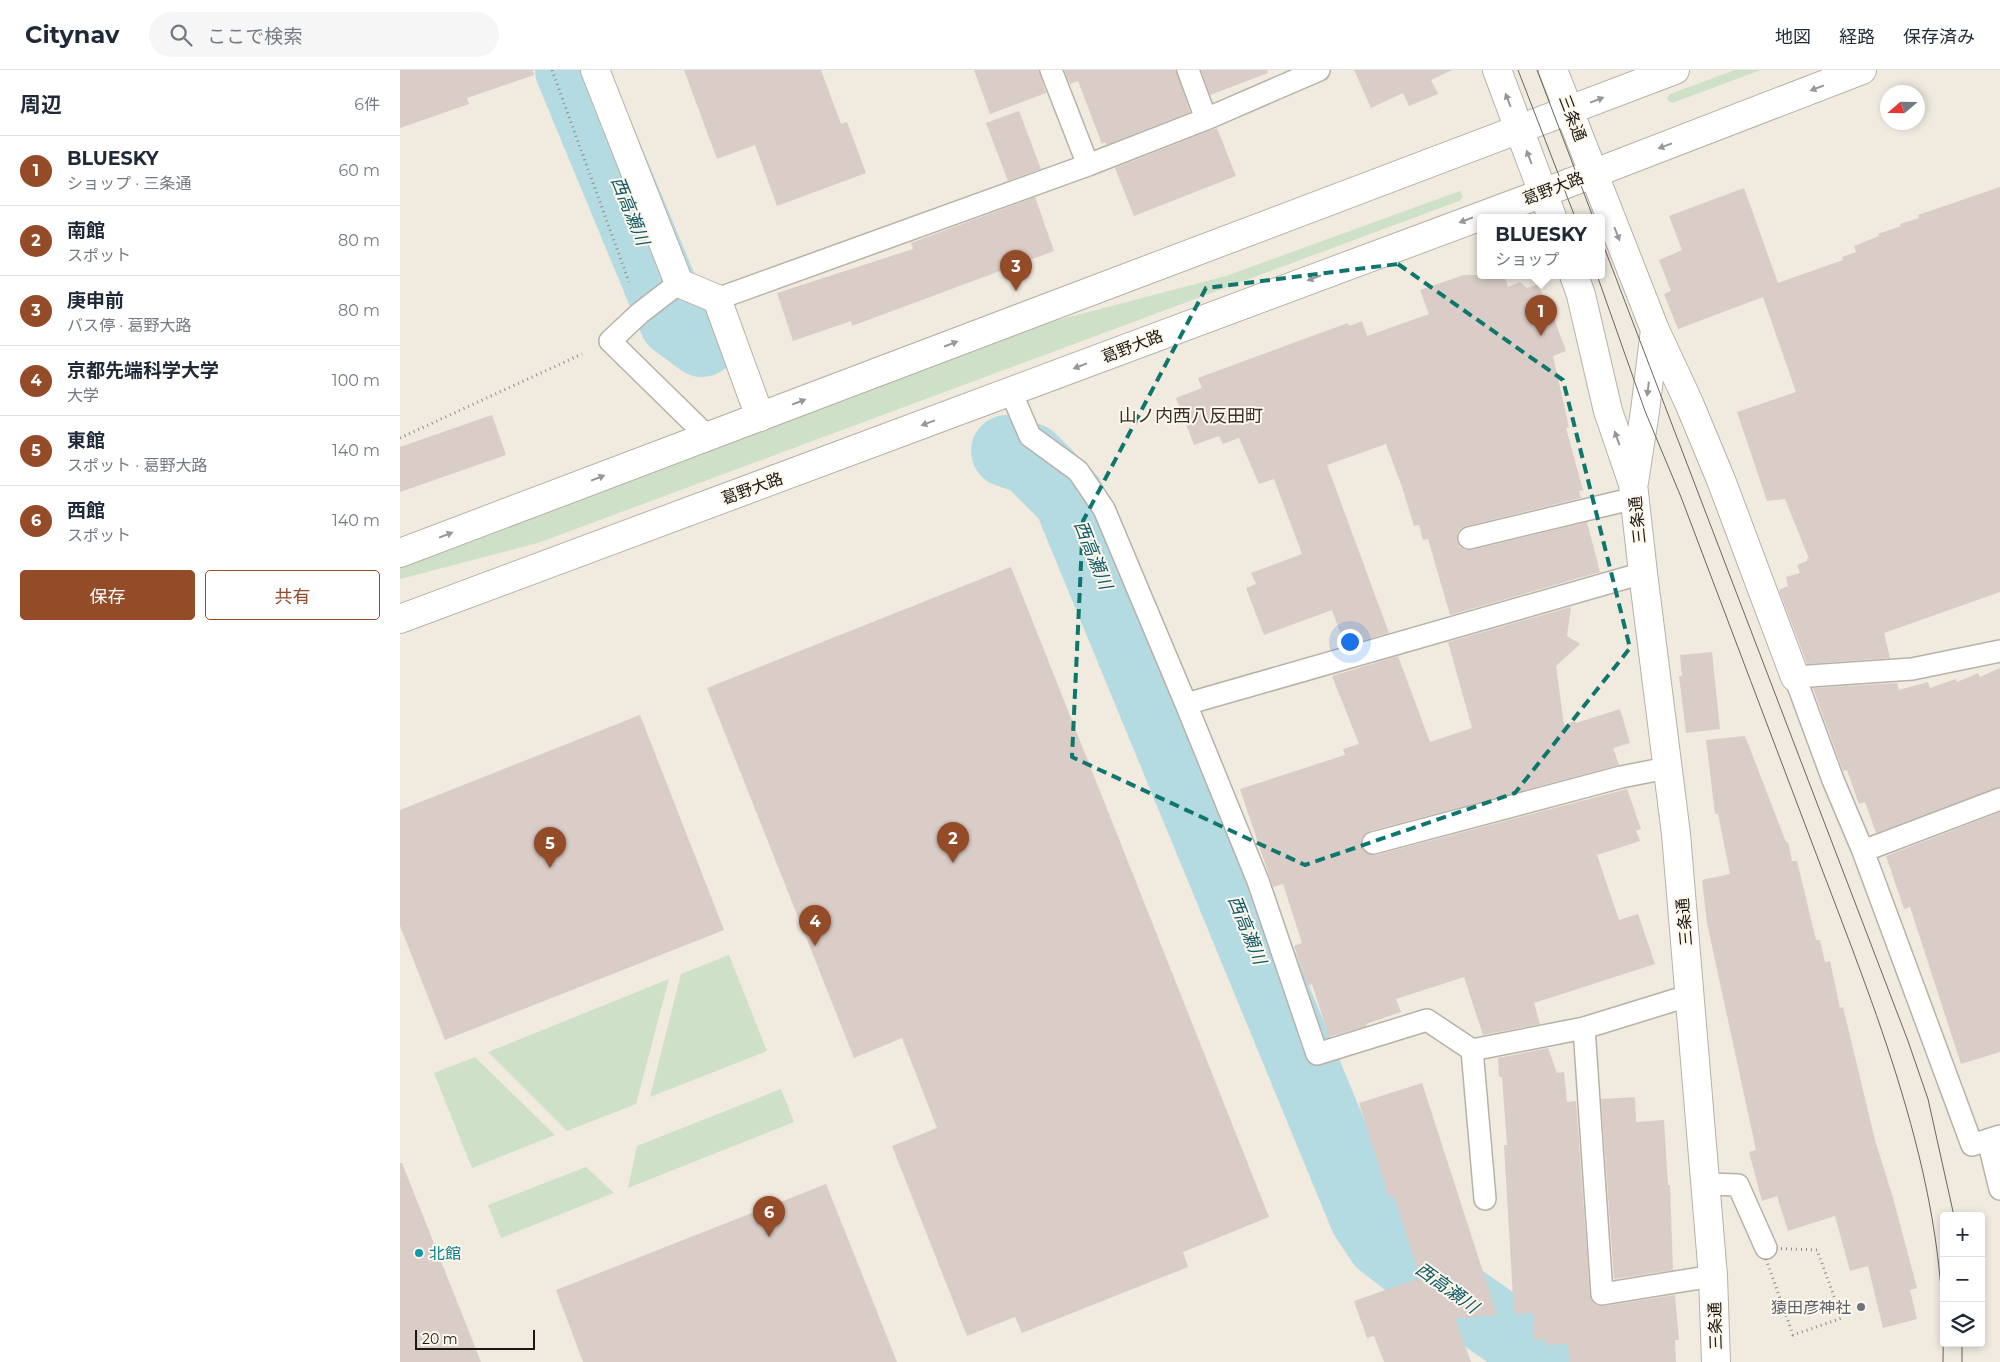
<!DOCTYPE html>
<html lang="ja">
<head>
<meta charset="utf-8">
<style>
	body { margin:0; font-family:Montserrat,"Noto Sans JP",sans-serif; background:#f6f6f7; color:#1f2937 }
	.controls { position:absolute; right:15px; bottom:15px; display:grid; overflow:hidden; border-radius:5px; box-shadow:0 2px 8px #0003 }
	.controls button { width:45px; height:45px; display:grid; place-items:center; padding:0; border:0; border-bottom:1px solid #e0e1e3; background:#fff; color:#1f2937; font:25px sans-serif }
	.compass { position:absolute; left:1480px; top:15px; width:45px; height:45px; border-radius:50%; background:#fff; box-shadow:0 2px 8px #0003; rotate:250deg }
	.scale { position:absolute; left:15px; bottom:12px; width:120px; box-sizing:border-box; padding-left:5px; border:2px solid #1a1814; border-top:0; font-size:14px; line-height:18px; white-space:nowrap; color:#1a1814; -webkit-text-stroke:4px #fdf7ec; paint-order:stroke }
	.you { position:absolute; left:949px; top:571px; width:18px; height:18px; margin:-12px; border:4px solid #fff; border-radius:50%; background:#1a73e8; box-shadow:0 0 0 8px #1a73e833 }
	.badge { display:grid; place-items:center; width:32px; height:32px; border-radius:50%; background:#934b28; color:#fff; font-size:16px; font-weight:700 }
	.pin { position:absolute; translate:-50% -41px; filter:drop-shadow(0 1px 2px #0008) }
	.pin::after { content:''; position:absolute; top:26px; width:18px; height:15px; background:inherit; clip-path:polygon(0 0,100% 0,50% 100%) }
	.popup { position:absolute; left:1077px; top:144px; width:128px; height:65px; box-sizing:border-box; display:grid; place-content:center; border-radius:5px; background:#fff; filter:drop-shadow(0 1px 4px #0005); font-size:16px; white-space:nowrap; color:#747a83 }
	.popup b { font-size:19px; color:#1f2937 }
	.popup::after { content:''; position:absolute; left:50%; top:100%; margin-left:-10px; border:10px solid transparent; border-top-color:#fff }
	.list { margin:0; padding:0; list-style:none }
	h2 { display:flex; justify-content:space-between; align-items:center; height:65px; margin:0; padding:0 20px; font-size:21px }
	h2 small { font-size:16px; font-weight:400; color:#747a83 }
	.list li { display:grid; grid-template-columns:32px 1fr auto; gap:15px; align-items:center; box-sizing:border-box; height:70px; padding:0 20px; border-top:1px solid #e0e1e3 }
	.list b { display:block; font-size:19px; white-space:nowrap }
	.list p { margin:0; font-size:16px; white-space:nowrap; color:#747a83 }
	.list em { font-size:16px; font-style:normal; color:#747a83 }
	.actions { display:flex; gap:10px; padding:15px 20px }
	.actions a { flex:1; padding:11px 0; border:1px solid #934b28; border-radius:5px; text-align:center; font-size:18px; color:#934b28 }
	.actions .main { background:#934b28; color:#fff }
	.icon { flex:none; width:28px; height:28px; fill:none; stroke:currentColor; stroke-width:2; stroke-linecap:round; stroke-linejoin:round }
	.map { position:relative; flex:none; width:1600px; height:1292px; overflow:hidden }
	header { display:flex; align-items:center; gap:30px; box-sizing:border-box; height:70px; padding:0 25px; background:#fff; border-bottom:1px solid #e0e1e3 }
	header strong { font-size:24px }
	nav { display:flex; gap:28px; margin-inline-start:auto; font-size:18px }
	.search { width:350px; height:45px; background:#f6f6f7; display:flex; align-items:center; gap:12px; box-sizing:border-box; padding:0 18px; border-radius:28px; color:#747a83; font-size:19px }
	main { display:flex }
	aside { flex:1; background:#fff }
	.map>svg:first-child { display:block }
	.green { fill:#cee1c8 }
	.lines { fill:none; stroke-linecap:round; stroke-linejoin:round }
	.river { stroke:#b4dae2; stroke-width:72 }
	.building { fill:#dacdc7 }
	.lane-casing { stroke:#b7b2a7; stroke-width:24 }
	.street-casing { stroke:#b7b2a7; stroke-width:30 }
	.secondary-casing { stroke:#b7b2a7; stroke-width:30 }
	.path { stroke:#918d85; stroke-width:3; stroke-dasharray:1 4; stroke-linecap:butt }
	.lane { stroke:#fff; stroke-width:21 }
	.street { stroke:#fff; stroke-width:28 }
	.secondary { stroke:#fff; stroke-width:28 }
	.tram { stroke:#6a665f; stroke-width:1 }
	.oneway { fill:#989795 }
	.marked { fill:none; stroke:#0f766e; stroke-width:4; stroke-dasharray:10 6; stroke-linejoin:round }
	.culture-dot { fill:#0f9aa8; stroke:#fdf7ec; stroke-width:2 }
	.worship-dot { fill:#6b7280; stroke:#fdf7ec; stroke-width:2 }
	.labels { text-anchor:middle; stroke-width:4; stroke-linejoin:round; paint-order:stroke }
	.street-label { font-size:16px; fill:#1a1814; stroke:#fdf7ec }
	.culture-label { font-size:16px; fill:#0d838f; stroke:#fdf7ec; text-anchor:start }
	.worship-label { font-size:16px; fill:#5b616d; stroke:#fdf7ec; text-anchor:end }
	.water-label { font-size:18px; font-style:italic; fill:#0c5a67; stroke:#fdf7ec }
	.neighbourhood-label { font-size:18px; fill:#363128; stroke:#fdf7ec }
</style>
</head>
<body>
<header>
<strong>Citynav</strong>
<div class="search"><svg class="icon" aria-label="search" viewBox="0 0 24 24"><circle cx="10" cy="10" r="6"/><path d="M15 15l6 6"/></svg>ここで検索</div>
<nav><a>地図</a><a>経路</a><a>保存済み</a></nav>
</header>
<main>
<aside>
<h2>周辺<small>6件</small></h2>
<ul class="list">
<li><span class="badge">1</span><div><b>BLUESKY</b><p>ショップ · 三条通</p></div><em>60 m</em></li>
<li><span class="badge">2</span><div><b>南館</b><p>スポット</p></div><em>80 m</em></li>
<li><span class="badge">3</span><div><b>庚申前</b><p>バス停 · 葛野大路</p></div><em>80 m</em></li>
<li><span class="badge">4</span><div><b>京都先端科学大学</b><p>大学</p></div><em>100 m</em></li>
<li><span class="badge">5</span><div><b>東館</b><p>スポット · 葛野大路</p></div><em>140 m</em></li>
<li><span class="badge">6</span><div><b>西館</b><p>スポット</p></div><em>140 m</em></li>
</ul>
<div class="actions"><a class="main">保存</a><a>共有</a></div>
</aside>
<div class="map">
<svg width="1600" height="1292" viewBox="0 0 1600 1292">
	<rect width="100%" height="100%" fill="#f0eadf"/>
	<!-- green -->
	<path class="green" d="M1335,0H1361L1272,33L1268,31L1267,28L1270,24Z
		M1060,121L1063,127L1059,131L138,473L0,509V498L658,250L826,206Z
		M329,885L367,981L250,1027L281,904Z
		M269,909L236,1034L167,1061L88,982Z
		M75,987L155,1065L72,1098L34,1003Z
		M381,1019L394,1052L228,1118L237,1076Z
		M186,1097L214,1123L101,1168L88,1135Z"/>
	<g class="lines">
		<!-- river -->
		<path class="river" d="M171,0L275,251L302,271
			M607,381L630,389L669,428L965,1146L982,1172L1013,1196L1150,1292"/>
	</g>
	<!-- building -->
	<path class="building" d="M0,0H133L134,5L67,28L69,34L0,58Z
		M284,0H421L441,54L447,52L466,103L377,136L355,75L317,89Z
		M574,0H639L646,23L590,44Z
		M664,0H776L790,42L706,75L705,72L702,74L678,11L670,14Z
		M801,0H867L868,3L810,25Z
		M954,0H1052L1031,10L1038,24L1009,36L1003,23L971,38Z
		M619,41L641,99L608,111L586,53Z
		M817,58L836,106L734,146L715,98Z
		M1600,117V522L1484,563L1490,588L1407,594L1379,520L1388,516L1386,507L1400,503L1397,495L1407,491V489H1409L1385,429L1367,431L1337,342L1396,322L1363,227L1278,259L1264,224L1271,221L1259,190L1282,180L1269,146L1344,118L1378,213L1443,190L1442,187L1456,182L1454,176L1479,166L1478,164L1501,156L1500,154L1519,148L1518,145Z
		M635,127L654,181L452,256L451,251L393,271L377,223L513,179L511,173Z
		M1064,205H1104L1108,217L1120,212L1127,218L1139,214L1150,247L1153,246L1166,281L1153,286L1169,357L1166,358L1183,420L1179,421L1181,428L1066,456L1060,459L1057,464V471L1060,477L1065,480H1072L1187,452L1200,502L1050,545L1028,469L1023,470L1019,455L1014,456L1002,417L986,374L927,395L989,563L945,576L932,540L864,565L846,518L856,514L851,503L902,484L874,409L859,414L839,368L823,374L819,366L794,375L776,328L802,318L798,308L923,262L948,253L949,256L962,251L967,266L1029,244L1020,220Z
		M92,345L106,385L0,422V377Z
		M611,497L869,1147L783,1182L788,1197L622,1263L615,1247L567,1266L492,1076L537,1058L502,968L454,988L307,618Z
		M1171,537L1167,566L1180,574L1156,596L1164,655L1175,651L1176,653L1220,639L1230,673L1213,678L1219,695L970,761L964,765L961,770V776L965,782L970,785H976L1227,719L1241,759L1236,761L1240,771L1197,785L1219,850L1238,844L1255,894L1134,933L1140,954L1083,965L1064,907L996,929L1001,942L966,954L967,956L929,967L912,914L908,916L894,876L902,873L883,814L873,817L840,719L945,685L943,679L959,674L932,606L998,586L1030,672L1072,658L1048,572Z
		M1312,582L1320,659L1286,663L1279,606H1282L1280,585Z
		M1600,598V717L1476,763L1465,732L1459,734L1447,700L1443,701L1413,618L1497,613L1499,620L1528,612L1530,618L1556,609L1557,612L1578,603L1580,607Z
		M240,645L324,860L45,970L0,856V740Z
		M1345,666L1386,772H1388L1392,791H1397L1416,870H1420L1425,892L1430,891L1440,938L1443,937L1475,1070L1493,1128L1517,1218L1510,1220L1517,1249L1483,1258L1468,1196L1450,1201L1435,1146L1388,1161L1377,1126L1362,1131L1349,1082L1356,1080L1307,853L1302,810L1330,804L1318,744H1315L1306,670Z
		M1600,742V982L1561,994L1510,837L1504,839L1486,786Z
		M1148,978L1157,1003L1164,1002L1167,1032L1176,1031L1190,1225L1192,1231L1197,1235L1204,1236L1275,1225L1279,1270H1275L1276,1292H1169L1168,1274L1146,1275V1269L1134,1270L1133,1243L1114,1244L1104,1075H1107L1102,1007H1099L1098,988Z
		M1022,1013L1097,1245L1055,1248L1071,1292H984L974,1266L967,1268L954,1231L1020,1208L994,1126L989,1128L959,1033Z
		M1235,1027L1236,1052L1264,1050L1268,1115H1270L1273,1200L1214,1209L1201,1029Z
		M0,1093H2L81,1292H0Z
		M426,1114L497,1292H183L156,1220Z"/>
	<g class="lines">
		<defs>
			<path id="lane" d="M651,0L688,95L806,49L919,0
				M788,0L806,49
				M279,213L240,243L210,271L307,366
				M317,229L688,95
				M611,322L630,366L678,401L704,439L786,634L858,811L917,984L1027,950L1072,980L1184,958L1291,925
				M1069,468L1235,428
				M1600,581L1512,599L1395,607L1433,710L1463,781L1572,1075L1600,1066
				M786,634L1243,503
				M973,773L1221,707L1267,698
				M1463,781L1600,729
				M1184,958L1202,1224L1313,1206
				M1072,980L1085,1129
				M1588,1070L1600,1119
				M1306,1114L1338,1115L1366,1178"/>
			<path id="street" d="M195,0L279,213L317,229L360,347
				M1255,260L1289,333L1321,410L1395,607"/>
			<path id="secondary" d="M1097,0L1152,147
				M1153,0L1255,260L1245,341L1234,412
				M1174,205L1181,225L1208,341L1233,414L1243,503L1276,764L1313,1206L1316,1292
				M0,483L1275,0
				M0,549L1143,123L1462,0"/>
		</defs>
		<!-- lane casing -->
		<use href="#lane" class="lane-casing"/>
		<!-- street casing -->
		<use href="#street" class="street-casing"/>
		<!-- secondary casing -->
		<use href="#secondary" class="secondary-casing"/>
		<!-- path -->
		<path class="path" d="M152,0L229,212
			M0,368L182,284
			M1366,1178L1417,1180L1442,1248L1393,1265L1365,1186Z"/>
		<!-- lane -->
		<use href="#lane" class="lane"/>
		<!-- street -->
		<use href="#street" class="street"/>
		<!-- secondary -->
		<use href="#secondary" class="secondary"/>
		<!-- tram -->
		<path class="tram" d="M1118,0L1175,147
			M1137,0L1193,147
			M1201,169L1508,971L1528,1029L1554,1146
			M1197,205L1245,341L1281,427C1327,549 1374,672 1420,794C1481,955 1548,1117 1543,1292
			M1562,1273V1292"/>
	</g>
	<!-- one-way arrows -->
	<defs><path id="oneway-solid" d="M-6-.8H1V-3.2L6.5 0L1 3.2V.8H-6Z" transform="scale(1.25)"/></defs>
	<g class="oneway">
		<use href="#oneway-solid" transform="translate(1417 18) rotate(159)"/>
		<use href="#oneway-solid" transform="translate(1108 30) rotate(-111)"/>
		<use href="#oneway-solid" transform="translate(1197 30) rotate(-21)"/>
		<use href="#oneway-solid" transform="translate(1265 76) rotate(160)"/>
		<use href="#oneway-solid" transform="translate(1129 87) rotate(-111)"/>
		<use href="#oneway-solid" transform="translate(1066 150) rotate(159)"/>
		<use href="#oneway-solid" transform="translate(1217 164) rotate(69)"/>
		<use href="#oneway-solid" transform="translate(914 208) rotate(159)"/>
		<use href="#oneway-solid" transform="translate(551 274) rotate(-21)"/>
		<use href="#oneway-solid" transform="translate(680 296) rotate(159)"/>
		<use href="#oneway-solid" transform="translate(1248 319) rotate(97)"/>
		<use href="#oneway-solid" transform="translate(399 332) rotate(-21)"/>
		<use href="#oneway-solid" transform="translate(528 353) rotate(160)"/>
		<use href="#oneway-solid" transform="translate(1217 368) rotate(-110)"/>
		<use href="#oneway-solid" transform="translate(198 408) rotate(-21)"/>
		<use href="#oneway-solid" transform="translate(46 465) rotate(-21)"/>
	</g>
	<!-- marked area -->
	<path class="marked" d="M998,194L1163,310L1230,578L1115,723L905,795L672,687L683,451L806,218Z"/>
	<!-- markers -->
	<circle class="culture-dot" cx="19" cy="1183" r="5"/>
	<circle class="worship-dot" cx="1461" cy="1237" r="5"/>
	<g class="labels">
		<!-- street labels -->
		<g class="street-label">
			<text transform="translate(1173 48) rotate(69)" y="6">三条通</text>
			<text transform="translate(1153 118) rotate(-21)" y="6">葛野大路</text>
			<text transform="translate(732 276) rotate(-21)" y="6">葛野大路</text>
			<text transform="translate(352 418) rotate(-20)" y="6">葛野大路</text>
			<text transform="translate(1237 450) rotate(-96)" y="6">三条通</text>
			<text transform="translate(1284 852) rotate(-95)" y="6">三条通</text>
			<text transform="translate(1315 1256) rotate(-92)" y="6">三条通</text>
		</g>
		<!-- culture labels -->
		<g class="culture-label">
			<text x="29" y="1189">北館</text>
		</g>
		<!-- worship labels -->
		<g class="worship-label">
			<text x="1451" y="1243">猿田彦神社</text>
		</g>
		<!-- water labels -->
		<g class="water-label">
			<text transform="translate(230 141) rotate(68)" y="6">西高瀬川</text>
			<text transform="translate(693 485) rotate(68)" y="6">西高瀬川</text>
			<text transform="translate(847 860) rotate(68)" y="6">西高瀬川</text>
			<text transform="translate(1047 1218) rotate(36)" y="6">西高瀬川</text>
		</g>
		<!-- neighbourhood labels -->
		<g class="neighbourhood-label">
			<text x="791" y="352">山ノ内西八反田町</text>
		</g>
	</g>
</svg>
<div class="controls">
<button>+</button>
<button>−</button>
<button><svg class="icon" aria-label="layers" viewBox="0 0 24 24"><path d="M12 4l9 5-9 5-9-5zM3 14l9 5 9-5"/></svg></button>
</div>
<svg class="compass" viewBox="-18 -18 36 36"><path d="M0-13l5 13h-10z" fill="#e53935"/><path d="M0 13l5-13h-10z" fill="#747a83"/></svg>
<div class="scale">20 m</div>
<div class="you"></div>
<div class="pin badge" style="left:1141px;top:266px">1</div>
<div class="popup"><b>BLUESKY</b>ショップ</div>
<div class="pin badge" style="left:553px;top:793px">2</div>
<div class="pin badge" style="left:616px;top:221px">3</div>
<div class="pin badge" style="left:415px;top:876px">4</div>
<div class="pin badge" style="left:150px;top:798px">5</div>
<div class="pin badge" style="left:369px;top:1167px">6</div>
</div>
</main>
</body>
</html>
